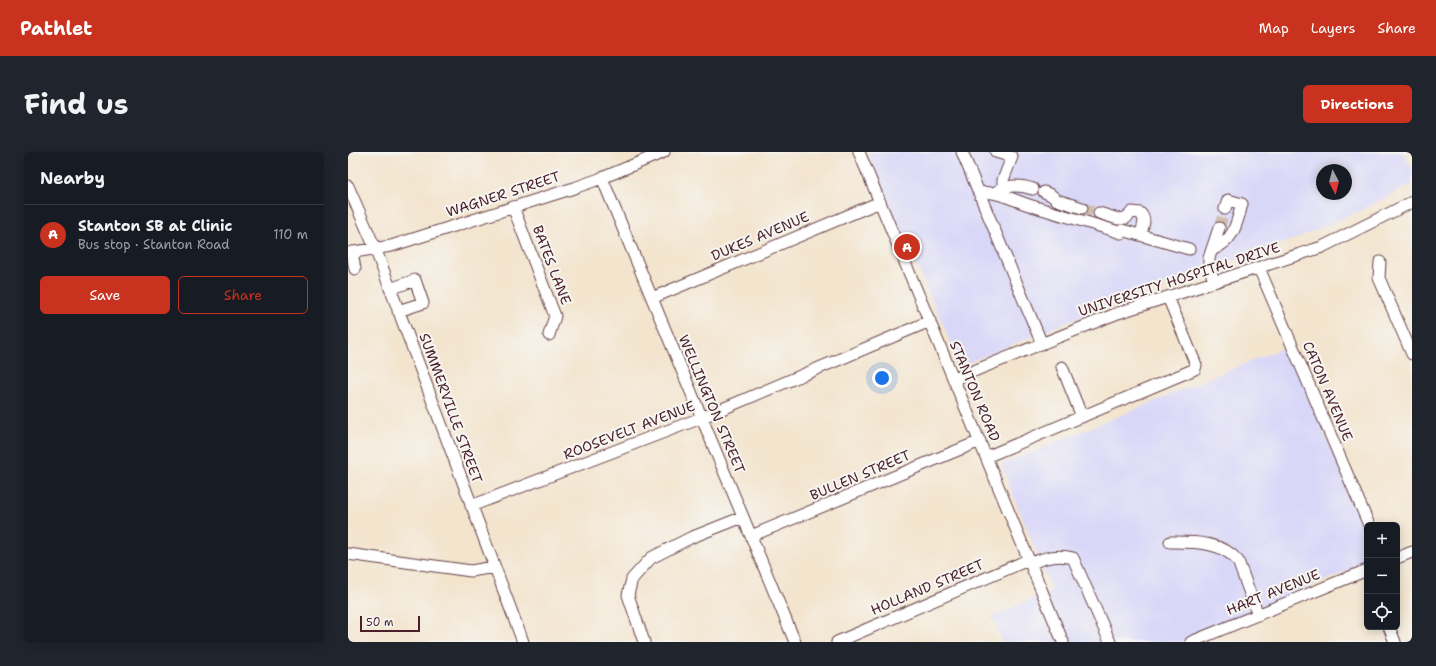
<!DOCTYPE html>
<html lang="en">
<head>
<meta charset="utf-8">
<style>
	body { margin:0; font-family:"Shantell Sans",sans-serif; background:#20242c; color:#f1f3f6 }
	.controls { position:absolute; right:12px; bottom:12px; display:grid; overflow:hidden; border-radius:6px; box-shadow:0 2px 10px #0003 }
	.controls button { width:36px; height:36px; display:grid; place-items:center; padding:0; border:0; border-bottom:1px solid #363941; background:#171b24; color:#f1f3f6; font:20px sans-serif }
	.compass { position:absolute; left:968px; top:12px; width:36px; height:36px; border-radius:50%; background:#171b24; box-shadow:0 2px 10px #0003; rotate:173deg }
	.scale { position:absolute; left:12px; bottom:10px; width:60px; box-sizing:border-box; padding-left:4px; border:2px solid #4a1f2b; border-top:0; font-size:11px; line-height:14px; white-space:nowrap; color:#4a1f2b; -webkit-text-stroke:3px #f6f6f2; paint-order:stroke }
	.you { position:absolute; left:534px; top:226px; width:14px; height:14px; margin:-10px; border:3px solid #fff; border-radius:50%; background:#1a73e8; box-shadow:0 0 0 6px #1a73e833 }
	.badge { display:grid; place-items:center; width:26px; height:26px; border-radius:50%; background:#c8321e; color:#fff; font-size:13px; font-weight:700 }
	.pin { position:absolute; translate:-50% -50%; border:2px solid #fff; box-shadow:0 1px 4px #0006 }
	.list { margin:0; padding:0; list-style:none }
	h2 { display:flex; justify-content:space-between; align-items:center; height:52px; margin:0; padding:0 16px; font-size:17px }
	h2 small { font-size:13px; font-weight:400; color:#9ea1a6 }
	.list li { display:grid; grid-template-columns:26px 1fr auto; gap:12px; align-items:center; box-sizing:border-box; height:60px; padding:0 16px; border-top:1px solid #363941 }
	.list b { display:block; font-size:15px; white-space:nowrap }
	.list p { margin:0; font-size:13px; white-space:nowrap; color:#9ea1a6 }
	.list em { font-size:13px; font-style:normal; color:#9ea1a6 }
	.actions { display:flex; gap:8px; padding:12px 16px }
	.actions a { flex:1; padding:9px 0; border:1px solid #c8321e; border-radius:6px; text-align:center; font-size:14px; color:#c8321e }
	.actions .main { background:#c8321e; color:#fff }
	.icon { flex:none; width:22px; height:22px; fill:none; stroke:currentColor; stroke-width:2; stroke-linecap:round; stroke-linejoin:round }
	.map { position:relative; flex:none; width:1064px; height:490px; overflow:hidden; border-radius:6px }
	header { display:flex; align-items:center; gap:24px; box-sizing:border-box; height:56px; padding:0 20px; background:#c8321e; color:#fff }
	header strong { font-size:19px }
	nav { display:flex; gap:22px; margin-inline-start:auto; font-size:14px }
	.intro { display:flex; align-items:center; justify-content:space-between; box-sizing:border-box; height:96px; padding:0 24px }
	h1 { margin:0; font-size:28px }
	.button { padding:10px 18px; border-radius:6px; background:#c8321e; color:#fff; font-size:14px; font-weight:700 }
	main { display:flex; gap:24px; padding:0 24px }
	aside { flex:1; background:#171b24; border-radius:6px; box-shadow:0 2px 10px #0003 }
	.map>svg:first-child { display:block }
	.built { fill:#d9d7f8; fill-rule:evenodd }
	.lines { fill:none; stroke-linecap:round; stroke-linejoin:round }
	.minor-tunnel { stroke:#d1bdad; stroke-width:11; stroke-dasharray:11 5.5; stroke-linecap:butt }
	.minor-casing { stroke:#633d43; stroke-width:13 }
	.minor { stroke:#fff; stroke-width:11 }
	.labels { text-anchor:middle; stroke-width:4; stroke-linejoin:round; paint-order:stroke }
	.street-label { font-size:14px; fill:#4a1f2b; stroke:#f6f6f2 }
</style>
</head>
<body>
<header>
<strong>Pathlet</strong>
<nav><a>Map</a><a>Layers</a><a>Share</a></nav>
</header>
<div class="intro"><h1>Find us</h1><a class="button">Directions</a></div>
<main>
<aside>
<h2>Nearby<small></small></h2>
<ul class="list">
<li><span class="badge">A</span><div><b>Stanton SB at Clinic</b><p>Bus stop · Stanton Road</p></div><em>110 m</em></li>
</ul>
<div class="actions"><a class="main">Save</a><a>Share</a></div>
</aside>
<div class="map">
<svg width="1064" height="490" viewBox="0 0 1064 490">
	<rect width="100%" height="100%" fill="#f6f6f2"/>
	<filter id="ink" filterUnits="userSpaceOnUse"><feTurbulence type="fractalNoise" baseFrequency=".025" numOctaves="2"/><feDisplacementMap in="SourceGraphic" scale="8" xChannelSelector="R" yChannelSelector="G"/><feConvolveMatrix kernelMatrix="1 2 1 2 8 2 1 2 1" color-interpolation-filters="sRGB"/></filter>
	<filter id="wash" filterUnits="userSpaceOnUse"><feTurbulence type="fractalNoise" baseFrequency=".012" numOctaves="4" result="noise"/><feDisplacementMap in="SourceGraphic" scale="16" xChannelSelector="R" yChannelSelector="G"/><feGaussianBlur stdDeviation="0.9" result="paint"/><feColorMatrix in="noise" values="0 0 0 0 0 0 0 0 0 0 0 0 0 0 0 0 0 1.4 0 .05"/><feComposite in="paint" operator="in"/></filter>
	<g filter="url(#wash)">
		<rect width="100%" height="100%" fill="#f3e4cd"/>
		<!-- built -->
		<path class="built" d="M520,0H1055L1064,18V32L1012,59L947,87L780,145L615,213L612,211L557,88ZM974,18H998V42H974Z
			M940,194L1019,381V411L831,490H655L644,464L704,439L653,313Z"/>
	</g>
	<g filter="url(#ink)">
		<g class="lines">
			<!-- minor-tunnel -->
			<path class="minor-tunnel" d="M734,56L751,61
				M871,76L877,57"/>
			<defs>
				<path id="minor" d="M511,0L715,490
					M614,0L694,192
					M648,0L664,5L655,28V36
					M254,26L447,490
					M0,34L27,96L175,490
					M649,39C661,32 673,33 685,37
					M696,40L703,43L709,48L734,56
					M631,41C648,38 665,48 681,53C712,63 743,71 773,81L774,78L841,97
					M165,55L207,164L201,183
					M751,61L770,67L778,66L784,60L792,61C799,67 795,75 792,83
					M864,98C886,88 888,74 894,52L880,48L877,57
					M4,100L7,117
					M0,101L43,94L226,36L254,26L316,0
					M1032,110L1031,126L1064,202
					M911,116L1021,373
					M866,130L861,112V106L871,76
					M42,137L67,128L75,151L50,159
					M304,146L532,50
					M714,215L734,265
					M606,227L770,161L974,95L1064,50
					M638,305L847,217L848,213L820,145
					M123,354L353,266L582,169
					M403,384L632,289
					M822,390C845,390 874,389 890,409L910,463
					M0,402L123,419L146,415
					M1049,406L1064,400
					M682,412C696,405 711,402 725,406L762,490
					M1041,475L1047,490
					M296,490L280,443L284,427L303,406L342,386L395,365
					M489,490L680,408
					M843,490L1019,418"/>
			</defs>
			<!-- minor casing -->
			<use href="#minor" class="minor-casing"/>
			<!-- minor -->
			<use href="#minor" class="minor"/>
		</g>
	</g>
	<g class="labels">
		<!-- street labels -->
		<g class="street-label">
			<text transform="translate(155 42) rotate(-18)" y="5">WAGNER STREET</text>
			<text transform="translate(412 84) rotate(-23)" y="5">DUKES AVENUE</text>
			<text transform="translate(204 113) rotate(69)" y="5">BATES LANE</text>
			<text transform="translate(831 127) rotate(-18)" y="5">UNIVERSITY HOSPITAL DRIVE</text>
			<text transform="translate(627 239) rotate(67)" y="5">STANTON ROAD</text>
			<text transform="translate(980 239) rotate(67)" y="5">CATON AVENUE</text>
			<text transform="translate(364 252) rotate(67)" y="5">WELLINGTON STREET</text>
			<text transform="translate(103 256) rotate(70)" y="5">SUMMERVILLE STREET</text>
			<text transform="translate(281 278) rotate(-21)" y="5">ROOSEVELT AVENUE</text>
			<text transform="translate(512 323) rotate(-23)" y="5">BULLEN STREET</text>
			<text transform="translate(579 435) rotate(-23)" y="5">HOLLAND STREET</text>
			<text transform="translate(925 440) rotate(-22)" y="5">HART AVENUE</text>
		</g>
	</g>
</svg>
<div class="controls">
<button>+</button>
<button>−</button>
<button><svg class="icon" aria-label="locate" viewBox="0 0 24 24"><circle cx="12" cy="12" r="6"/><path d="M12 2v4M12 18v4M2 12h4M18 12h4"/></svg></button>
</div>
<svg class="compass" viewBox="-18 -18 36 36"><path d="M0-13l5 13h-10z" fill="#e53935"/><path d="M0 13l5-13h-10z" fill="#9ea1a6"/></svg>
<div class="scale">50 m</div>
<div class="you"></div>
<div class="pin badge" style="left:559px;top:95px">A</div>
</div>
</main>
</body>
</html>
